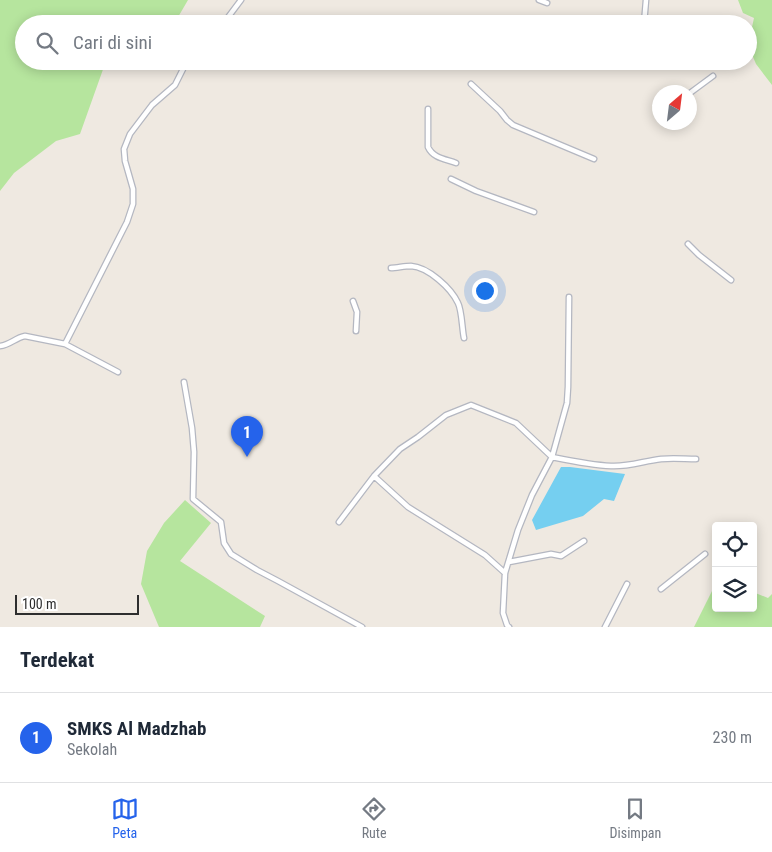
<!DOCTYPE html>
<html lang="id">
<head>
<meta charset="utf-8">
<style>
	body { margin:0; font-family:"Roboto Condensed",sans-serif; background:#f6f6f7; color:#1f2937 }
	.controls { position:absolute; right:15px; bottom:15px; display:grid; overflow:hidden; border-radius:5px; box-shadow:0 2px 12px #0003 }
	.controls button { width:45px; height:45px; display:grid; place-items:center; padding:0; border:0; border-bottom:1px solid #e0e1e3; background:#fff; color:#1f2937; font:25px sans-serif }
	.compass { position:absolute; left:652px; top:85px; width:45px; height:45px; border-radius:50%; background:#fff; box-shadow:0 2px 12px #0003; rotate:28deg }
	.scale { position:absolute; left:15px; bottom:12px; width:124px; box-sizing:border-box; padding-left:5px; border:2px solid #2e2e2e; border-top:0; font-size:14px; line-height:18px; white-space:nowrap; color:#2e2e2e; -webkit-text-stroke:4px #fff; paint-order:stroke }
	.you { position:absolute; left:484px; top:290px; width:18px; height:18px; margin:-12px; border:4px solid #fff; border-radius:50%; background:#1a73e8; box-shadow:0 0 0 8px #1a73e833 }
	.badge { display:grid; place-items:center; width:32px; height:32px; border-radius:50%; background:#2563eb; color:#fff; font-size:16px; font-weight:700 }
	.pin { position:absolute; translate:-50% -41px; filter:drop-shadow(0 1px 2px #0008) }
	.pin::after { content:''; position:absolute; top:26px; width:18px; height:15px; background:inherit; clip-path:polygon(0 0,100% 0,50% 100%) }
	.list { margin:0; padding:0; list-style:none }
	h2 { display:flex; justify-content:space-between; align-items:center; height:65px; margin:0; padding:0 20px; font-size:21px }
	h2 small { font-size:16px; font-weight:400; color:#747a83 }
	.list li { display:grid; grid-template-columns:32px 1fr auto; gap:15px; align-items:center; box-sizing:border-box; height:90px; padding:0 20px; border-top:1px solid #e0e1e3 }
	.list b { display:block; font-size:19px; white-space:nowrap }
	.list p { margin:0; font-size:16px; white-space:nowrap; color:#747a83 }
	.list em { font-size:16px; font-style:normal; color:#747a83 }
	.icon { flex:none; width:28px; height:28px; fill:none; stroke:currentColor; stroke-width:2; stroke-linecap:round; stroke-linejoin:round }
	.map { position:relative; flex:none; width:772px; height:627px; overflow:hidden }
	.search { position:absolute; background:#fff; box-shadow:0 2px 12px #0003; left:15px; right:15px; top:15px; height:55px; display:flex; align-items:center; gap:12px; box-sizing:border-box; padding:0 18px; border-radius:28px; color:#747a83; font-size:19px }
	.sheet { height:155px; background:#fff }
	nav { display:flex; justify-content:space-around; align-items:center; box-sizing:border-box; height:70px; border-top:1px solid #e0e1e3; background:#fff; font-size:14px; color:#747a83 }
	nav a { display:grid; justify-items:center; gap:2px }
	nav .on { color:#2563eb }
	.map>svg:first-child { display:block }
	.green { fill:#b6e59e }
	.water { fill:#75cff0 }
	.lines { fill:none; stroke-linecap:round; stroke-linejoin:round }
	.lane-casing { stroke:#b4b7c1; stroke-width:7 }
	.lane { stroke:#fff; stroke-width:4.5 }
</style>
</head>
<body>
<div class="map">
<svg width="772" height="627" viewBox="0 0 772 627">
	<rect width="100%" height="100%" fill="#efe9e1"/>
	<!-- green -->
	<path class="green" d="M0,0H188L174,24H24V61H106L80,134L56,141L14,173L0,191Z
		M738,0H772V85L756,64L748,45L754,18L743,13Z
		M185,500L211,523L180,561L265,616L260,627H159L141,584L147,551L164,523Z
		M716,583V608H753V592L768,598L772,594V627H694Z"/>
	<!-- water -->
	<path class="water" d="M561,467H570L625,474L614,501L604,499L583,516L536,530L532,520Z"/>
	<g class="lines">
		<defs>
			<path id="lane" d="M539,0L547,3
				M223,24L241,0
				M644,24L646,0
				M494,61C504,66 512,64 522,62
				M471,84L500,111L507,120L513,125L594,159
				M690,93L713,76
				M428,109V147C433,158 445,159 456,163
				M451,179L476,191L534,212
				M688,244L699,255L731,280
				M391,268C397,268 404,266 411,266C428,267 451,288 458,303C462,311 462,329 464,338
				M353,301L357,312L356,331
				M65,344L127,222L133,204V189L125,161L124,149L130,134L152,105L175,85L187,61
				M0,346C10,345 15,338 25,336L65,344L118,372
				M184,382L192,428L194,452L193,499L221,522L224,543L231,554L257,570L278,581L362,627
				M374,476L408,507L485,555L505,573
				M339,522L374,476L400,449L418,437L446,415L471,405L516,423L552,457L567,403L568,387L569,297
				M509,562L551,554L561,556L584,541
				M661,589L705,554
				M509,627L507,625L503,613L505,573L518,530L532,495L552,457C572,461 591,465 611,466C628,467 644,461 661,459C673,458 685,459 696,459
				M605,627L627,584"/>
		</defs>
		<!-- lane casing -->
		<use href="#lane" class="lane-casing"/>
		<!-- lane -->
		<use href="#lane" class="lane"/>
	</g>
</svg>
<div class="controls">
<button><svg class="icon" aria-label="locate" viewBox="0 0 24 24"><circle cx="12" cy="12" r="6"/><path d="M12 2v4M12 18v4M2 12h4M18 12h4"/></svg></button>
<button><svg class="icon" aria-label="layers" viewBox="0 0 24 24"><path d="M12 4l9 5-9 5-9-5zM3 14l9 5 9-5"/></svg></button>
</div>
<svg class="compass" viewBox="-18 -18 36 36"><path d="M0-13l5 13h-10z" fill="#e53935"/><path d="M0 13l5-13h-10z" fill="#747a83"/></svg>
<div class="scale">100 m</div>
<div class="you"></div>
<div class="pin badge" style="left:247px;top:457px">1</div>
<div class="search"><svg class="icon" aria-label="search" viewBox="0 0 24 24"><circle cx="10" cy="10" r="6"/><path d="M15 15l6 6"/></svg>Cari di sini</div>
</div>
<section class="sheet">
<h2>Terdekat<small></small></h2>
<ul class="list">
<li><span class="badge">1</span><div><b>SMKS Al Madzhab</b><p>Sekolah</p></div><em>230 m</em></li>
</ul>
</section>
<nav>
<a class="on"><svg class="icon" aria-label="map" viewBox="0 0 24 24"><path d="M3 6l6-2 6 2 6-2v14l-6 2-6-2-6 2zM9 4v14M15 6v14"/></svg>Peta</a>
<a><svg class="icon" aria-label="directions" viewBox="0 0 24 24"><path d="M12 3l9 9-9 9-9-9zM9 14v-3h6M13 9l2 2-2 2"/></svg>Rute</a>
<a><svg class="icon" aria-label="saved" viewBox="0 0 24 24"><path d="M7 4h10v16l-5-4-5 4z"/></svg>Disimpan</a>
</nav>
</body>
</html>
